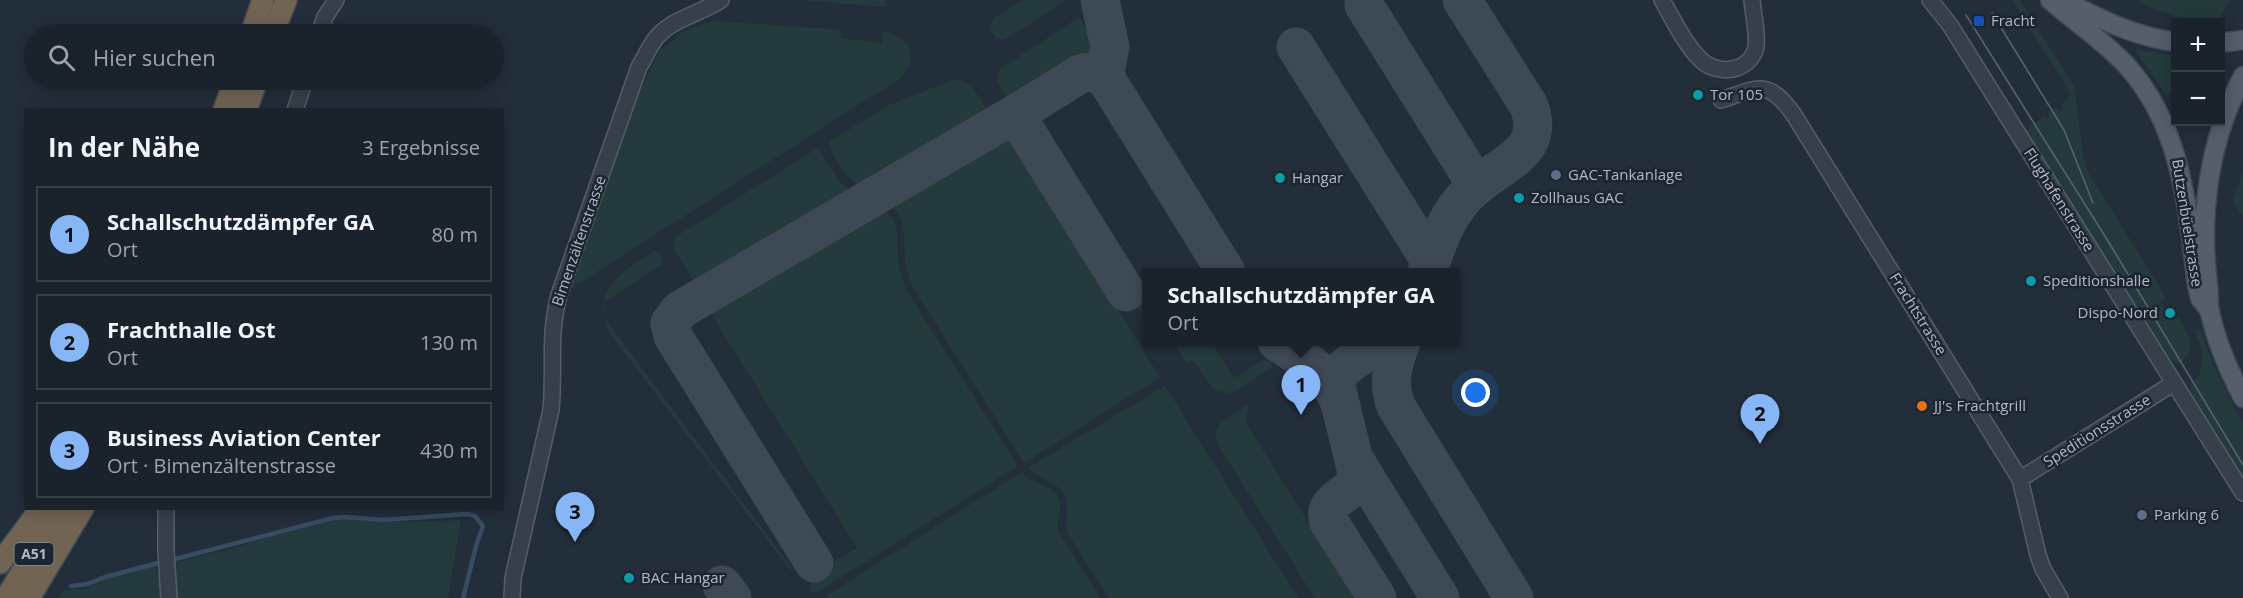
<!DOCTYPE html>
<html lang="de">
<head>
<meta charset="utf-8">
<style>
	body { margin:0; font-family:"Open Sans",sans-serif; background:#272f38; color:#f1f3f6 }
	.controls { position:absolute; right:18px; top:18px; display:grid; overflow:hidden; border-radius:0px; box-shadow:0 3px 15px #0003 }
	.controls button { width:54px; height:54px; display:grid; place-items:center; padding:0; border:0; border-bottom:2px solid #383f48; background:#1a222c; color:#f1f3f6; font:30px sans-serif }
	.you { position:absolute; left:1476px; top:393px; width:21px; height:21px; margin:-15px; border:4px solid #fff; border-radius:50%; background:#1a73e8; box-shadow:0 0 0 9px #1a73e833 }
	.badge { display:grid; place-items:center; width:39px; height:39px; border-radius:50%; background:#87b6f6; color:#111; font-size:20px; font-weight:700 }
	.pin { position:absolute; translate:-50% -50px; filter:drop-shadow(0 2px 3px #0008) }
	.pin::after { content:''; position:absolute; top:32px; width:21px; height:18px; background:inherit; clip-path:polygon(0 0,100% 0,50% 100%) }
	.popup { position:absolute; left:1142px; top:268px; width:318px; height:78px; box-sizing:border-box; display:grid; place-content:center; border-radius:0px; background:#1a222c; filter:drop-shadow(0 2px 4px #0005); font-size:20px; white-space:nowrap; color:#9fa4a9 }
	.popup b { font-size:22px; color:#f1f3f6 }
	.popup::after { content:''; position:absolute; left:50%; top:100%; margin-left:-12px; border:12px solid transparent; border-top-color:#1a222c }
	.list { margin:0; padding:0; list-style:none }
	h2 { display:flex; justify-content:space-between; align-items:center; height:78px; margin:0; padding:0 24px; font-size:26px }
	h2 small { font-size:20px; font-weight:400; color:#9fa4a9 }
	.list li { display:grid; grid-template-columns:39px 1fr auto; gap:18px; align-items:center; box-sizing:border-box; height:96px; margin:0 12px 12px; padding:0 12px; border:2px solid #383f48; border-radius:0px }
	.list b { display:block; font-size:22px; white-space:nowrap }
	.list p { margin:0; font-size:20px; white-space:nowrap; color:#9fa4a9 }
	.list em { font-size:20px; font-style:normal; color:#9fa4a9 }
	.icon { flex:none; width:33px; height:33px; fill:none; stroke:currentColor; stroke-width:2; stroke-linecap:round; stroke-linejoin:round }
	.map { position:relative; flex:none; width:2243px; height:598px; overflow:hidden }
	.search { position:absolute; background:#1a222c; box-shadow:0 3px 15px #0003; left:24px; top:24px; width:480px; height:66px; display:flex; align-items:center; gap:15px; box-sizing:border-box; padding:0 21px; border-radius:33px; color:#9fa4a9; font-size:22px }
	.panel { position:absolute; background:#1a222c; box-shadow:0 3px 15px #0003; left:24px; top:108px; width:480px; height:402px; border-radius:0px }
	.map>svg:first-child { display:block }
	.green { fill:#253a3c }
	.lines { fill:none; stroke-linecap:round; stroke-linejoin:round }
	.stream { stroke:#384c64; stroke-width:4.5 }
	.taxiway { stroke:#3e4956; stroke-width:39 }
	.minor-casing { stroke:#555d69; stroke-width:18 }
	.major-casing { stroke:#404954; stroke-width:21 }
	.highway-casing { stroke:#424a56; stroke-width:24 }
	.minor { stroke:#36404b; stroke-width:15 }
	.major { stroke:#545f6b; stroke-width:18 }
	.highway { stroke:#716453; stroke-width:21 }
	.tram { stroke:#586472; stroke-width:1.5 }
	.transit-dot { fill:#1a4fb4; stroke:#1c2530; stroke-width:2 }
	.culture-dot { fill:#0f9aa8; stroke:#1c2530; stroke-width:2 }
	.service-dot { fill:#5c6f8a; stroke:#1c2530; stroke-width:2 }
	.food-dot { fill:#e8710a; stroke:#1c2530; stroke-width:2 }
	.labels { text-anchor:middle; stroke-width:5; stroke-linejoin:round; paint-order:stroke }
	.shield { fill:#1c2530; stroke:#858d9a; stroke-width:1.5 }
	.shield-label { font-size:14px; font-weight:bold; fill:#b2bac7 }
	.poi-label { font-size:15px; fill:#b2bac7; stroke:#1c2530; text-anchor:start }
	.street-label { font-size:15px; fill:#b2bac7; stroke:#1c2530 }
</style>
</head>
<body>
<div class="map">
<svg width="2243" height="598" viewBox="0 0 2243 598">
	<rect width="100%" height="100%" fill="#232e3b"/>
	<!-- green -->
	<path class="green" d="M801,0H885L886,7Z
		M1023,0H1067L1007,38L1002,40L995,37L990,28L994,18Z
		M2012,0H2020L2074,86L2083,154L2088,172L2166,297L2160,302L2172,321L2179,317C2188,334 2199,351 2179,364L2166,355L2023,128L2030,130L2029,125L2037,122L2044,116L2049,119V111L2056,108L2061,111L2062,104L2071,94Z
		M2139,0H2230L2220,19L2184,20L2138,2Z
		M1079,17L1100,52L1012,106L997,81L1000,69Z
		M716,21L842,30L841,38L882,43L883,32L890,33L908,44L911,62L902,77L570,289L640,92L658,53L681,33L701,24Z
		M2135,49L2175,56V88L2167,97Z
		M955,79C969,80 986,101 987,116L982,124L865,191C847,177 835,164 829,142L889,105Z
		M1002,135L1014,143L1160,377L1024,463L912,286C909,277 906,269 905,259C903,233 908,217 884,200L994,136Z
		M818,148L840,182L857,196L709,282H695L675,252L674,238Z
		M2243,171V217L2233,201Z
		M876,205C902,217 896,236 898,260C899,271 903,282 908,293L1018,466L816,593L810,591L812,575L857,548L713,317L712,306L719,296Z
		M655,251L663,257L661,265L605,302V319L793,569L790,570L610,334C591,287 620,274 655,251Z
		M1146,284V322L1130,295Z
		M2200,329L2215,369L2243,425V478L2190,391V383L2200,375L2199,372C2206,357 2200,345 2195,330Z
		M1164,342H1211L1234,378L1265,359L1272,363L1273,367L1238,390L1223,394L1220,390L1216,392L1193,361L1187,363L1177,349Z
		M1165,386L1298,598H1109L1068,534C1064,522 1069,513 1067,501C1063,482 1040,481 1028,468Z
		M1249,404L1246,423L1352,592V598H1315L1218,445L1215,432L1221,423Z
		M1022,472C1031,485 1055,484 1060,501C1062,511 1056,521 1058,531L1100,598H831L826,596Z
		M346,517L384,522L461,520L448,598H58L64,590L87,589L105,579L156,565L157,574L176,562L242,546L254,541Z"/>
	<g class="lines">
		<!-- stream -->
		<path class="stream" d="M175,559L333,518L345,517L383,520L467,514L475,516L483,526L476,546L463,598
			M71,586L88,584L105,577L158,563"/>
		<!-- taxiway -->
		<path class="taxiway" d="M1100,0L1110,47L1105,71L1108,82
			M1364,5L1477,186
			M1296,47L1426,254L1429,262L1427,272
			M1027,107L1021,115L1022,125L1126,292
			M1427,272C1436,249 1443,224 1459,204C1467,193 1478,184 1490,176C1516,157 1543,145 1529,106L1462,0
			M1277,342C1305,360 1330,372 1341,406
			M1401,342C1393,363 1387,384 1396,406L1514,598
			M1354,459L1440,598
			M814,563L673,336L670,323L680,310L1027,107L1080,74C1092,70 1100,73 1108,82L1226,272
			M722,585L732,598
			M1377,598L1329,522C1321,498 1352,497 1358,477L1335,382C1337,366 1372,350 1386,342"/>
		<defs>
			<path id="minor" d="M1662,0C1673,19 1684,43 1700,59C1716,76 1750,73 1756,47C1758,33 1753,14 1752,0
				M1930,0L1950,25L2243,493
				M319,34L325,17L336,0
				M1721,100C1758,88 1768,78 1794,115L2020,479L2038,555L2043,569L2060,598
				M295,110L305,80
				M2020,479L2174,383
				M166,508V552L169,598
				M512,598L513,578L551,410C555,368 548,337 559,295L639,67C645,57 649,47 656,38C673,18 700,14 721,0"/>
			<path id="major" d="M2050,0C2075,22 2104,41 2127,66C2182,127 2187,207 2197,285L2200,298L2210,311
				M2063,0C2100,19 2135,37 2176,42
				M2220,43L2243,40
				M2243,76C2209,140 2199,213 2208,285C2209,294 2208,304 2210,312C2216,342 2229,371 2243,398"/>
			<path id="highway" d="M251,34L263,0
				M273,34L286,0
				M224,110L235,80
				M246,110L257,80
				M0,563L41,508
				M6,598L61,508
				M29,598L83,508"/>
		</defs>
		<!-- minor casing -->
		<use href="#minor" class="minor-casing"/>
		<!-- major casing -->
		<use href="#major" class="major-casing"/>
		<!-- highway casing -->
		<use href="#highway" class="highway-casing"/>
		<!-- minor -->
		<use href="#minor" class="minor"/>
		<!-- major -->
		<use href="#major" class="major"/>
		<!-- highway -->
		<use href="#highway" class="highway"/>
		<!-- tram -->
		<path class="tram" d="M1992,13L2064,130L2093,203
			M1966,15L2108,241L2243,465"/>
	</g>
	<!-- markers -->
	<rect class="transit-dot" x="1973" y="15" width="12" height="12" rx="3"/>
	<g class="culture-dot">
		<circle cx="1698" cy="95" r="6"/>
		<circle cx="1280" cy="178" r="6"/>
		<circle cx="1519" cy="198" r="6"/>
		<circle cx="2031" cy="281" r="6"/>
		<circle cx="2170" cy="313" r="6"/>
		<circle cx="629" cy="578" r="6"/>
	</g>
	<g class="service-dot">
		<circle cx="1556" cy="175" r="6"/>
		<circle cx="2142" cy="515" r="6"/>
	</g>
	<circle class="food-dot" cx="1922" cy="406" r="6"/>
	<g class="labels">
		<!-- shield labels -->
		<rect class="shield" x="14.5" y="543" width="39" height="22" rx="4.5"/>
		<g class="shield-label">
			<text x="34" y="559">A51</text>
		</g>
		<!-- poi labels -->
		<g class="poi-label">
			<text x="1991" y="26">Fracht</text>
			<text x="1710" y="100">Tor 105</text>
			<text x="1568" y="180">GAC-Tankanlage</text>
			<text x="1292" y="183">Hangar</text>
			<text x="1531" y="203">Zollhaus GAC</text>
			<text x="2043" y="286">Speditionshalle</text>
			<text x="2158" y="318" text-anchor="end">Dispo-Nord</text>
			<text x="1934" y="411">JJ's Frachtgrill</text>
			<text x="2154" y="520">Parking 6</text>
			<text x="641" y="583">BAC Hangar</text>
		</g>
		<!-- street labels -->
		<g class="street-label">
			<text transform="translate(2059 200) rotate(58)" y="5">Flughafenstrasse</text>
			<text transform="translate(2187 223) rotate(81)" y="5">Butzenbüelstrasse</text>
			<text transform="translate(579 241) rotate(-71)" y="5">Bimenzältenstrasse</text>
			<text transform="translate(1918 314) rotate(58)" y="5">Frachtstrasse</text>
			<text transform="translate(2097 431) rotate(-32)" y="5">Speditionsstrasse</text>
		</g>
	</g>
</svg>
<div class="controls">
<button>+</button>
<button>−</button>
</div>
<div class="you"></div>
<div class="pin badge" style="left:1301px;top:415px">1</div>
<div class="popup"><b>Schallschutzdämpfer GA</b>Ort</div>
<div class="pin badge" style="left:1760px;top:444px">2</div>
<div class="pin badge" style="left:575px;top:542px">3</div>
<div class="search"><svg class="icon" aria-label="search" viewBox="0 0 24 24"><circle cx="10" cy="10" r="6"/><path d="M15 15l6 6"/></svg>Hier suchen</div>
<section class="panel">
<h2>In der Nähe<small>3 Ergebnisse</small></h2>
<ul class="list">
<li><span class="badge">1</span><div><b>Schallschutzdämpfer GA</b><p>Ort</p></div><em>80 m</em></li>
<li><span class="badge">2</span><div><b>Frachthalle Ost</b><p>Ort</p></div><em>130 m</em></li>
<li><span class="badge">3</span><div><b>Business Aviation Center</b><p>Ort · Bimenzältenstrasse</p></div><em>430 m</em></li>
</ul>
</section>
</div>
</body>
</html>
